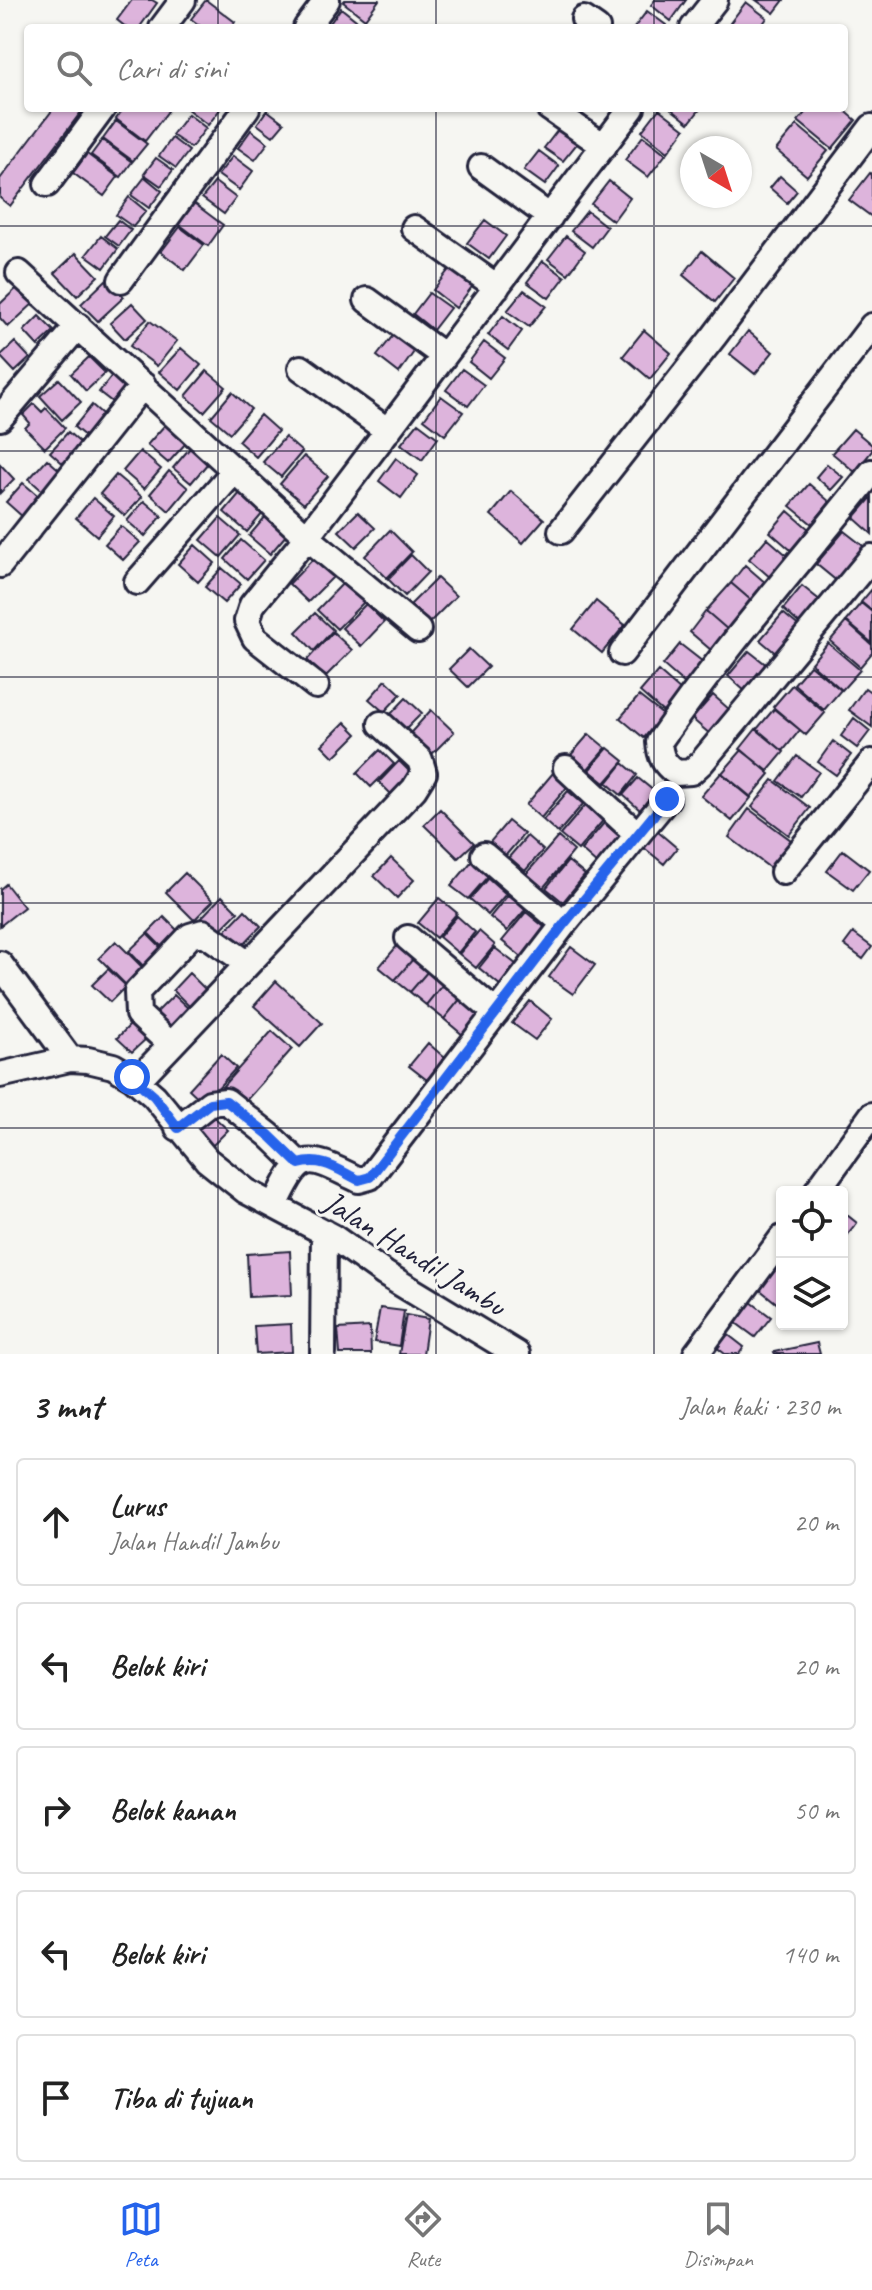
<!DOCTYPE html>
<html lang="id">
<head>
<meta charset="utf-8">
<style>
	body { margin:0; font-family:Caveat,sans-serif; background:#f6f6f6; color:#222 }
	.controls { position:absolute; right:24px; bottom:24px; display:grid; overflow:hidden; border-radius:8px; box-shadow:0 2px 6px #0004 }
	.controls button { width:72px; height:72px; display:grid; place-items:center; padding:0; border:0; border-bottom:2px solid #e0e0e0; background:#fff; color:#222; font:40px sans-serif }
	.compass { position:absolute; left:680px; top:136px; width:72px; height:72px; border-radius:50%; background:#fff; box-shadow:0 2px 6px #0004; rotate:141deg }
	.stop { position:absolute; width:24px; height:24px; margin:-18px; border:6px solid #2563eb; border-radius:50%; background:#fff }
	.stop.end { background:#2563eb; border-color:#fff; box-shadow:0 2px 8px #0008 }
	.list { margin:0; padding:0; list-style:none }
	h2 { display:flex; justify-content:space-between; align-items:center; height:104px; margin:0; padding:0 32px; font-size:34px }
	h2 small { font-size:26px; font-weight:400; color:#767676 }
	.list li { display:grid; grid-template-columns:52px 1fr auto; gap:24px; align-items:center; box-sizing:border-box; height:128px; margin:0 16px 16px; padding:0 16px; border:2px solid #e0e0e0; border-radius:8px }
	.list b { display:block; font-size:30px; white-space:nowrap }
	.list p { margin:0; font-size:26px; white-space:nowrap; color:#767676 }
	.list em { font-size:26px; font-style:normal; color:#767676 }
	.icon { flex:none; width:44px; height:44px; fill:none; stroke:currentColor; stroke-width:2; stroke-linecap:round; stroke-linejoin:round }
	.map { position:relative; flex:none; width:872px; height:1354px; overflow:hidden }
	.search { position:absolute; background:#fff; box-shadow:0 2px 6px #0004; left:24px; right:24px; top:24px; height:88px; display:flex; align-items:center; gap:20px; box-sizing:border-box; padding:0 28px; border-radius:8px; color:#767676; font-size:30px }
	.sheet { height:824px; background:#fff }
	nav { display:flex; justify-content:space-around; align-items:center; box-sizing:border-box; height:112px; border-top:2px solid #e0e0e0; background:#fff; font-size:22px; color:#767676 }
	nav a { display:grid; justify-items:center; gap:4px }
	nav .on { color:#2563eb }
	.map>svg:first-child { display:block }
	.building { fill:#ddb4dc; stroke:#22223b; stroke-width:2 }
	.lines { fill:none; stroke-linecap:round; stroke-linejoin:round }
	.minor-casing { stroke:#22223b; stroke-width:30 }
	.minor { stroke:#f6f6f2; stroke-width:24 }
	.route { stroke:#2563eb; stroke-width:10 }
	.grid { fill:none; stroke:#22223b; stroke-width:2; stroke-opacity:0.55 }
	.labels { text-anchor:middle; stroke-width:6; stroke-linejoin:round; paint-order:stroke }
	.street-label { font-size:32px; fill:#22223b; stroke:#f6f6f2 }
</style>
</head>
<body>
<div class="map">
<svg width="872" height="1354" viewBox="0 0 872 1354">
	<rect width="100%" height="100%" fill="#f6f6f2"/>
	<filter id="ink" filterUnits="userSpaceOnUse"><feTurbulence type="fractalNoise" baseFrequency=".0125" numOctaves="2"/><feDisplacementMap in="SourceGraphic" scale="16" xChannelSelector="R" yChannelSelector="G"/><feConvolveMatrix kernelMatrix="1 2 1 2 8 2 1 2 1" color-interpolation-filters="sRGB"/></filter>
	<g filter="url(#ink)">
		<!-- building -->
		<path class="building" d="M132,0H152L157,3L139,28H127L117,20Z
			M206,0L235,22L231,28H203L191,19Z
			M345,0H379L365,19L343,2Z
			M655,0H686L671,21L651,5Z
			M756,0H784L774,13Z
			M746,2L767,18L760,28H736L730,23Z
			M341,8L361,24L358,28L328,26Z
			M647,11L666,25L664,28H634Z
			M54,108H84L10,206L0,198V179Z
			M124,108H165L168,111L145,141L116,119Z
			M186,108H221L208,125Z
			M670,108H701L689,123Z
			M809,108H842L856,120L832,149L798,121Z
			M659,109L685,129L668,152L642,131Z
			M267,110L284,123L273,136L257,124Z
			M188,114L206,128L191,148L172,135Z
			M116,121L147,144L133,161L103,139Z
			M797,125L828,151L807,176L776,150Z
			M561,126L580,140L563,161L544,148Z
			M251,130L268,143L255,160L238,148Z
			M643,136L666,154L648,177L625,160Z
			M172,138L189,151L176,168L159,156Z
			M102,140L132,162L121,177L91,155Z
			M539,151L559,166L545,185L524,170Z
			M87,154L118,177L104,196L73,173Z
			M233,156L253,171L239,190L218,175Z
			M156,158L173,170L161,186L144,174Z
			M870,173L872,175V217L849,200Z
			M780,176L797,191L787,203L770,188Z
			M145,177L162,191L149,208L131,195Z
			M609,181L630,198L613,221L591,204Z
			M215,182L236,198L224,214L202,198Z
			M129,197L146,211L133,227L116,215Z
			M191,201L223,225L208,246L175,221Z
			M587,211L607,227L592,247L571,231Z
			M118,220L131,230L119,246L105,236Z
			M485,220L506,236L489,259L467,243Z
			M180,227L204,245L185,270L161,252Z
			M101,236L118,249L104,268L86,255Z
			M566,236L585,251L568,274L548,259Z
			M702,251L734,278L715,302L683,275Z
			M76,253L98,276L77,296L55,273Z
			M543,261L565,277L549,298L527,282Z
			M451,267L474,284L456,308L433,290Z
			M107,279L124,297L98,321L81,304Z
			M19,286L35,302L8,327L0,318V304Z
			M524,290L546,306L529,327L507,311Z
			M429,293L450,308L433,330L413,314Z
			M132,303L147,319L125,339L110,323Z
			M39,316L54,331L38,346L24,331Z
			M503,316L522,331L508,350L488,335Z
			M150,321L177,341L157,366L130,346Z
			M644,330L671,353L650,379L623,356Z
			M748,331L773,352L755,374L730,354Z
			M395,333L416,349L399,373L377,356Z
			M15,342L30,358L15,372L0,356Z
			M484,342L505,358L489,378L469,362Z
			M181,348L201,365L180,390L159,372Z
			M89,357L105,373L86,391L71,374Z
			M462,369L484,385L468,406L446,390Z
			M207,371L226,387L204,412L186,396Z
			M113,374L130,387L116,405L99,392Z
			M59,379L81,402L62,420L40,396Z
			M232,392L251,409L230,433L211,417Z
			M441,396L463,412L445,435L424,419Z
			M34,404L42,412L46,408L65,428L45,448L25,428L30,423L23,415Z
			M92,405L109,420L91,441L74,427Z
			M260,415L278,431L256,457L238,441Z
			M418,423L438,438L422,460L401,444Z
			M165,425L186,443L168,463L147,445Z
			M853,429L872,445V451L855,472L832,453Z
			M68,432L86,448L68,468L50,452Z
			M285,437L302,452L281,477L263,462Z
			M190,448L208,463L191,483L173,468Z
			M140,451L161,469L144,489L123,471Z
			M304,456L328,476L304,504L280,484Z
			M396,458L418,475L401,498L379,481Z
			M47,459L63,473L45,493L29,479Z
			M0,464L14,479L0,493Z
			M827,464L843,477L831,490L816,477Z
			M169,471L188,488L169,511L150,494Z
			M116,475L142,497L125,516L100,494Z
			M23,483L41,498L24,518L6,502Z
			M809,484L830,502L812,524L790,506Z
			M511,491L544,519L523,543L491,515Z
			M240,493L263,513L247,532L224,512Z
			M872,497V534L854,518Z
			M93,498L114,516L97,536L76,518Z
			M144,501L162,516L145,536L127,521Z
			M788,511L810,530L792,551L770,532Z
			M358,512L375,528L356,547L339,531Z
			M266,516L287,534L270,554L249,536Z
			M220,518L240,535L221,557L201,540Z
			M121,526L140,542L123,560L105,544Z
			M390,530L412,552L387,578L365,556Z
			M844,531L867,549L838,582L816,564Z
			M767,538L789,557L771,578L749,559Z
			M241,540L264,560L247,579L225,559Z
			M195,545L215,563L198,582L178,564Z
			M411,555L428,572L405,596L388,579Z
			M314,558L333,577L308,602L289,584Z
			M745,565L767,584L752,601L731,583Z
			M222,568L241,584L224,603L205,587Z
			M437,578L456,596L429,623L410,605Z
			M345,581L365,601L337,629L317,610Z
			M731,583L752,601L728,630L706,611Z
			M802,586L822,602L802,626L783,609Z
			M872,589V611L861,602Z
			M596,601L625,625L602,653L573,629Z
			M861,603L872,612V643L846,621Z
			M366,604L384,622L361,646L342,628Z
			M706,611L728,630L711,650L690,632Z
			M315,613L333,630L314,651L296,632Z
			M783,613L801,628L778,655L760,640Z
			M846,622L872,645V653L860,667L830,641Z
			M333,632L352,650L325,677L307,660Z
			M828,643L860,670L842,690L811,663Z
			M680,644L703,662L685,684L663,665Z
			M469,649L488,667L468,687L449,669Z
			M749,651L768,666L746,692L728,676Z
			M810,665L841,690L824,710L794,684Z
			M658,671L681,691L663,712L640,692Z
			M386,680L401,694L384,712L369,699Z
			M792,685L825,713L806,735L773,707Z
			M865,688L872,693V727L849,710Z
			M713,695L730,710L710,734L692,719Z
			M639,696L663,715L644,738L620,718Z
			M406,698L422,713L404,731L389,716Z
			M774,709L800,730L783,751L757,729Z
			M431,710L454,732L427,759L405,739Z
			M854,718L870,731L857,748L841,736Z
			M345,722L357,734L334,757L322,745Z
			M756,729L784,752L768,771L740,749Z
			M589,734L606,748L587,770L570,756Z
			M833,741L851,755L836,775L818,762Z
			M608,748L624,761L605,783L589,770Z
			M380,750L394,764L371,787L357,773Z
			M742,750L770,774L751,797L722,773Z
			M797,756L819,772L801,797L778,781Z
			M399,761L417,779L396,799L379,782Z
			M623,763L637,775L621,795L607,783Z
			M553,773L568,786L541,818L526,805Z
			M721,773L751,798L732,821L701,796Z
			M638,778L655,792L640,810L623,795Z
			M773,780L810,808L789,835L752,807Z
			M568,791L583,804L558,833L543,820Z
			M588,802L606,817L578,850L560,835Z
			M440,809L474,843L458,858L424,825Z
			M749,809L795,843L774,871L729,837Z
			M508,821L524,834L506,855L490,842Z
			M604,823L621,837L598,865L581,850Z
			M657,831L677,848L664,864L643,847Z
			M527,836L543,850L525,871L509,857Z
			M558,837L574,851L543,888L526,874Z
			M843,850L869,870L853,890L827,871Z
			M391,858L414,880L397,898L374,876Z
			M472,861L489,875L468,899L451,886Z
			M568,861L585,875L563,902L546,888Z
			M185,873L213,901L194,920L166,892Z
			M488,878L506,894L488,915L470,899Z
			M6,884L24,907L0,926V889Z
			M508,895L525,910L507,931L490,917Z
			M222,896L238,912L216,934L201,918Z
			M439,898L457,913L436,938L418,923Z
			M245,910L261,926L237,951L221,935Z
			M526,912L548,930L523,958L502,941Z
			M457,916L475,932L458,953L439,937Z
			M164,917L181,934L165,950L148,933Z
			M479,931L495,945L476,968L459,954Z
			M853,933L872,947L863,959L844,945Z
			M147,934L164,951L146,969L129,951Z
			M116,941L145,970L128,987L99,958Z
			M397,946L413,959L395,980L379,967Z
			M571,947L595,965L573,994L549,977Z
			M495,948L517,965L501,986L479,968Z
			M413,959L428,971L410,992L395,980Z
			M108,969L126,986L110,1002L92,985Z
			M428,971L443,984L426,1005L410,992Z
			M189,973L209,993L193,1010L173,990Z
			M276,981L322,1023L300,1047L254,1006Z
			M443,984L461,998L444,1019L426,1005Z
			M174,995L191,1011L170,1033L153,1016Z
			M461,998L481,1014L464,1036L444,1019Z
			M530,1001L552,1019L535,1040L512,1023Z
			M131,1024L146,1039L132,1052L117,1038Z
			M272,1031L292,1049L242,1105L222,1087Z
			M428,1043L445,1058L427,1080L409,1066Z
			M221,1054L236,1068L204,1103L189,1089Z
			M212,1115L228,1130L211,1147L195,1132Z
			M842,1211L857,1223L842,1242Z
			M290,1251L292,1295L249,1297L247,1254Z
			M781,1262L782,1301L779,1305L759,1289Z
			M751,1302L771,1317L755,1337L736,1323Z
			M380,1308L404,1311L399,1346L374,1342Z
			M406,1315L428,1319L423,1354H399Z
			M291,1324L292,1352L256,1354L254,1326Z
			M370,1327L371,1354H340L338,1329Z
			M726,1333L744,1347L739,1354H725L715,1346Z
			M817,1343L820,1354H775L774,1352Z"/>
		<g class="lines">
			<defs>
				<path id="minor" d="M584,19L597,28
					M162,28L183,0
					M306,28L327,0
					M693,28L715,0
					M549,108L604,146
					M481,167L550,217
					M47,184L103,108
					M414,228L497,287
					M19,273L307,537L418,630
					M121,280L247,108
					M367,300L444,356
					M301,368L388,431
					M0,418L78,326
					M872,472C801,562 724,648 659,742C660,757 664,764 676,773L691,772L702,762L872,557
					M561,531L715,335L872,127
					M0,565L143,385
					M137,582L235,470
					M622,653L872,326
					M316,686L255,638L247,621L252,605L307,537L632,108
					M566,768L637,834
					M484,855L564,924
					M783,872L872,762
					M408,938L496,1013
					M0,964L70,1059
					M171,1045L138,1014L137,992L190,936L203,932L247,963
					M0,1075L70,1059L88,1060L113,1066L132,1077L154,1096L207,1160L246,1191L333,1237L385,1274L517,1354
					M137,1081L414,789L424,773L420,760L381,724
					M178,1128L210,1103L226,1101L269,1135L299,1164
					M816,1192L872,1115
					M275,1206C301,1149 306,1154 359,1180L370,1177L564,924L667,799
					M323,1354L324,1232
					M696,1354L782,1238"/>
			</defs>
			<!-- minor casing -->
			<use href="#minor" class="minor-casing"/>
			<!-- minor -->
			<use href="#minor" class="minor"/>
		</g>
	</g>
	<g class="lines" filter="url(#ink)">
		<!-- route -->
		<path class="route" d="M132,1077L154,1096L178,1128L210,1103L226,1101L269,1135L299,1164C323,1157 338,1170 359,1180L370,1177L564,924L667,799"/>
	</g>
	<!-- grid -->
	<path class="grid" d="M218,0V28M436,0V28M654,0V28M218,108V1354M436,108V1354M654,108V1354M0,226H872M0,451H872M0,677H872M0,903H872M0,1128H872"/>
	<g class="labels">
		<!-- street labels -->
		<g class="street-label">
			<text transform="translate(415 1253) rotate(32)" y="11">Jalan Handil Jambu</text>
		</g>
	</g>
</svg>
<div class="controls">
<button><svg class="icon" aria-label="locate" viewBox="0 0 24 24"><circle cx="12" cy="12" r="6"/><path d="M12 2v4M12 18v4M2 12h4M18 12h4"/></svg></button>
<button><svg class="icon" aria-label="layers" viewBox="0 0 24 24"><path d="M12 4l9 5-9 5-9-5zM3 14l9 5 9-5"/></svg></button>
</div>
<svg class="compass" viewBox="-18 -18 36 36"><path d="M0-13l5 13h-10z" fill="#e53935"/><path d="M0 13l5-13h-10z" fill="#767676"/></svg>
<div class="stop" style="left:132px;top:1077px"></div>
<div class="stop end" style="left:667px;top:799px"></div>
<div class="search"><svg class="icon" aria-label="search" viewBox="0 0 24 24"><circle cx="10" cy="10" r="6"/><path d="M15 15l6 6"/></svg>Cari di sini</div>
</div>
<section class="sheet">
<h2>3 mnt<small>Jalan kaki · 230 m</small></h2>
<ul class="list">
<li><svg class="icon" aria-label="ahead" viewBox="0 0 24 24"><path d="M12 20V5M6 11l6-6 6 6"/></svg><div><b>Lurus</b><p>Jalan Handil Jambu</p></div><em>20 m</em></li>
<li><svg class="icon" aria-label="left" viewBox="0 0 24 24"><path d="M17 20v-9H6M10 6l-5 5 5 5"/></svg><div><b>Belok kiri</b></div><em>20 m</em></li>
<li><svg class="icon" aria-label="right" viewBox="0 0 24 24"><path d="M7 20v-9h11M14 6l5 5-5 5"/></svg><div><b>Belok kanan</b></div><em>50 m</em></li>
<li><svg class="icon" aria-label="left" viewBox="0 0 24 24"><path d="M17 20v-9H6M10 6l-5 5 5 5"/></svg><div><b>Belok kiri</b></div><em>140 m</em></li>
<li><svg class="icon" aria-label="arrive" viewBox="0 0 24 24"><path d="M6 21V4h12l-3 4 3 4H6"/></svg><div><b>Tiba di tujuan</b></div></li>
</ul>
</section>
<nav>
<a class="on"><svg class="icon" aria-label="map" viewBox="0 0 24 24"><path d="M3 6l6-2 6 2 6-2v14l-6 2-6-2-6 2zM9 4v14M15 6v14"/></svg>Peta</a>
<a><svg class="icon" aria-label="directions" viewBox="0 0 24 24"><path d="M12 3l9 9-9 9-9-9zM9 14v-3h6M13 9l2 2-2 2"/></svg>Rute</a>
<a><svg class="icon" aria-label="saved" viewBox="0 0 24 24"><path d="M7 4h10v16l-5-4-5 4z"/></svg>Disimpan</a>
</nav>
</body>
</html>
